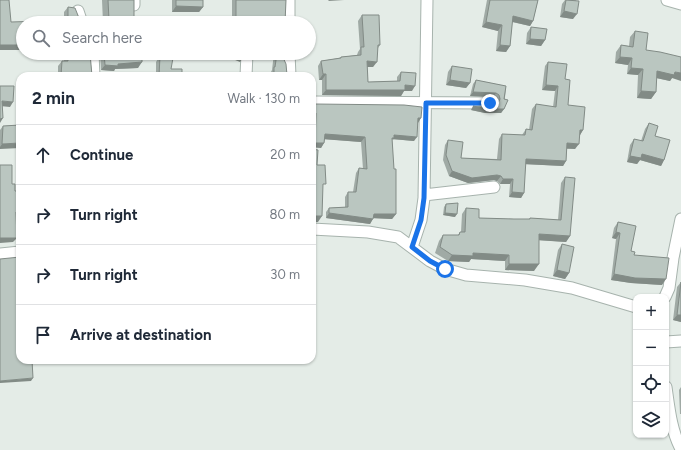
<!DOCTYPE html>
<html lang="en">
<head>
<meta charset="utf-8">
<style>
	body { margin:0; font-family:Figtree,sans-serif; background:#f6f6f7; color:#1f2937 }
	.controls { position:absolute; right:12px; bottom:12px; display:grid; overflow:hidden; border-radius:8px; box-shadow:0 1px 3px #0004 }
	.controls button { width:36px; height:36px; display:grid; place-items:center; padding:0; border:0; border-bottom:1px solid #e0e1e3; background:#fff; color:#1f2937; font:20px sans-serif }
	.stop { position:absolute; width:12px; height:12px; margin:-9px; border:3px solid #1a73e8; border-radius:50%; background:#fff }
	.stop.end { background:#1a73e8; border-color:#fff; box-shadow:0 1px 4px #0008 }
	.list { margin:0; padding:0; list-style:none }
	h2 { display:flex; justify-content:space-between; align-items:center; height:52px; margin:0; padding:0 16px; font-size:17px }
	h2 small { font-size:13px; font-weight:400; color:#747a83 }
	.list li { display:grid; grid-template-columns:26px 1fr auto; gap:12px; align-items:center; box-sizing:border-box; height:60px; padding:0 16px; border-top:1px solid #e0e1e3 }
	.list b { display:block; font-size:15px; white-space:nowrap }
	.list em { font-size:13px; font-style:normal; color:#747a83 }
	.icon { flex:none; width:22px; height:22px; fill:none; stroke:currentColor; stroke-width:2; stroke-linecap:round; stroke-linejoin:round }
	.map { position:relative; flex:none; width:681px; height:450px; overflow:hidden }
	.search { position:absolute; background:#fff; box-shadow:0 1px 3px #0004; left:16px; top:16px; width:300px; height:44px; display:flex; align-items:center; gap:10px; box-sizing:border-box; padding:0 14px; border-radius:22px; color:#747a83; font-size:15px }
	.panel { position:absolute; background:#fff; box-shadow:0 1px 3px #0004; left:16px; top:72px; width:300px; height:292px; border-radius:12px }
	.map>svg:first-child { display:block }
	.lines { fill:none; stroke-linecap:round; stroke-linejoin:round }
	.minor-casing { stroke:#a7b3ad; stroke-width:13 }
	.minor { stroke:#fff; stroke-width:11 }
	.wall { fill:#a0aaa5 }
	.shaded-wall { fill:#828b86 }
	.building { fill:#bac6c0; stroke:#828b86 }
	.route { stroke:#1a73e8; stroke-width:5 }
</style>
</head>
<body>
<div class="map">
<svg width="681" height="450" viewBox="0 0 681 450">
	<rect width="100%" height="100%" fill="#e4ece7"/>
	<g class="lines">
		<defs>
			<path id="minor" d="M134,0V5
				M289,0V23
				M667,0L681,4
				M78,11L82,23
				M93,53L94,76
				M289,53L290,76
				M246,76L247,53
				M312,102L490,103
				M424,195L494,187
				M312,229L368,232L398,237L430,261L445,269L466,275L525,280L572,288L636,307
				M412,247L421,220L424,198L427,0
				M0,254L20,252
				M665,297L669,288L673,258L681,219
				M666,342L681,341
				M666,387C669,408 671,430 681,449"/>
		</defs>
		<!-- minor casing -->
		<use href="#minor" class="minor-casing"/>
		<!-- minor -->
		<use href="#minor" class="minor"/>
	</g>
	<!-- wall -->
	<path class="wall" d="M102,0H134L132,23H103Z
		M172,0H203V7L199,12H172Z
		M232,0H286L285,23H232Z
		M487,0H538L533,21L530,26L512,22L510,46L506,52L496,51L498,31L482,27Z
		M565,0H576L573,19L560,17L562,4Z
		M68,7L81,23L64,22V12Z
		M362,15L380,45L378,48L373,67H367L368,82L397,81V77L401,72L412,91H404L401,96L322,95V80H319L318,66L321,61L339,58L341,57L357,55L358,52L360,49L358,21Z
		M531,27L545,40L541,46L526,44L527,33Z
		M635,31L646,50L672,78L670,81L656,78V92L651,99L637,98L638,75L627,74L628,65L615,63L616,52L621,45L629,46L630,37Z
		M64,53H90L92,76H58V66L62,61H64Z
		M100,53H142L138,68L115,69L114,71L101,70Z
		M274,53H281L287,75L288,76H271V72L272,70Z
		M160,56L171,69L182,76H156V62Z
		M548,62L565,79L568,105L583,130L580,135L575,149H567L566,161L563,166L525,164L524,193L521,198L509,197L510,184H500L497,181L494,180L468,183L449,176L443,160L445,145L448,140L461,158L497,159L499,139L502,134L522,135L526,129L529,130L532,109L536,104L553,107L555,91L542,90L545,66Z
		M452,66L470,83L466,88L446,85L448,72Z
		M476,80L506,86L504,109L501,113H485L471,110L493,106L496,105L497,103L496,99L493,97L470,96L473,84Z
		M315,104L418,123L414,141L392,139L396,214L392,219L373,218L370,224L326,218V212L329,208L345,207V197L348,192H353L356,173L359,168L363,169L361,142L325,139L324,143L321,148L312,147V117Z
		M649,123L655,136L664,160L661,166L640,160L637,164L627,162L630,145L634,139L641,141L645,129Z
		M20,125L0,149V130L3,126Z
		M565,177L570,236L566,242L539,240L534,271L505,270V261L471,259L469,262L448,261L435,253L439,241L443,235H458L460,232H461L462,214L466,208L479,218L514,219H529L530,218L558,220L561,183Z
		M446,204L455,217L443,215L444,207Z
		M618,222L631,251L634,255L662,285L631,283L611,280L616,239L612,238L614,228Z
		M562,244L569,273L565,279L553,276L558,250Z
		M681,282V322L673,320L677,287Z
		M681,387V414H680L679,390Z"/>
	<!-- shaded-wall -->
	<path class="shaded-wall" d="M329,0H344L328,1Z
		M176,6L203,7L199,12H172Z
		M564,11L577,14L573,19L560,17Z
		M513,16L533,21L530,26L509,21Z
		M68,17H71L67,23L64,22Z
		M134,19L132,23H107L109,20Z
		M236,22H259L258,23H235Z
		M486,22L502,25L498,31L482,27Z
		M530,39L545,40L541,46L526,44Z
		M0,45H23V50H0Z
		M500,45L510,46L506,52L496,51Z
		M225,53H235L244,56L240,62L223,55Z
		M620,57L632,58L628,65L615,63Z
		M367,61L377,62L373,67H363Z
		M142,62L138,68L115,69L114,71L101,70L105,65Z
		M631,68L643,69L638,75L627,74Z
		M657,71L675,72L681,73V81L672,78L670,81L652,77Z
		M323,74H326L322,80H319Z
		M450,80L470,83L466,88L446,85Z
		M405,85L415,86L412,91H404L401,96L322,95L326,90Z
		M546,85L558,86L555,91L542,90Z
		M641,91L656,92L651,99L637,98Z
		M473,92L496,93L493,97L470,96Z
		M2,101L13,102L10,107L0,106Z
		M473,106L504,109L501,113H485L471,110Z
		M312,113H316L312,117Z
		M3,118L0,123V119Z
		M418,118H421L418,123L415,122Z
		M580,130H583L580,135Z
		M325,134L365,137L361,142L321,139Z
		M394,135L417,137L414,141L392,139L391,142Z
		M20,143V148L0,149V147L2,144Z
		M315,143H324L321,148L312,147Z
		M567,143L579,144L575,149L564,148Z
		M642,154L664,160L661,166L640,160L637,164L627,162L630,156Z
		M526,159L566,161L563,166L522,164Z
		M452,171L497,175L501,176L497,181L494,180L468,183L449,176Z
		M503,179H513L510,184H500Z
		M512,192L524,193L521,198L509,197Z
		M16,212H20V216L13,217Z
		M329,213L373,219L370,224L326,218Z
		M445,213L457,214L455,217L443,215Z
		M374,214H396L392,219L370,218Z
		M312,216H322L318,222H312Z
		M616,232L620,233L616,239L612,238Z
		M539,234L570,236L566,242L535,240Z
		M0,238H17L13,242L0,243Z
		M473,253L509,255L505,261L471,259L469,262L448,261L452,255Z
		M509,264H539L534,271L505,270Z
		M557,270L569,273L565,279L553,276Z
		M614,274L666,279L662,285L631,283L611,280Z
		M677,315H681V322L673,320Z
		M33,378L31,381L0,383V381Z"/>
	<!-- building -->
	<path class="building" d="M0,0H9L11,22L41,21L42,23H23V45H0Z
		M108,0H134V19L109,20Z
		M176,0H203V7L176,6Z
		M236,0H286L285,23H259V22H236Z
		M490,0H538L533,21L513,16L510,46L500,45L502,25L486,22Z
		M566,0L579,1L577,14L564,11Z
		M68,7L75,8L81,23H71V17H68Z
		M362,15H379L380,45H378L377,62L367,61L368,82L400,81L401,72L416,73L415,86L405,85V90H326V74H323L321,61L341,58V57L361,55V47H364Z
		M531,27L547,29L545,40L530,39Z
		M635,31L648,33L646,50L660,52L681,57V73L675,72L674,75L657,71L656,92L641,91L643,69L631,68L632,58L620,57L621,45L633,47Z
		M67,53H90L92,76H61L62,61H68Z
		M104,53H142V62L118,64V66L105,65Z
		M235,53H244V56Z
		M277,53H281L286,64L287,75L288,76H274V67H275Z
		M160,56L173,58L171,69H182V76H159Z
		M548,62L567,64L565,79L570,80L568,105L585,107L583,130H580L579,144L567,143L566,161L526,159L524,193L512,192L513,179H503L501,176L497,175L472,178L452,171L446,155L448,140L463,142L461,158L501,160L502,134L525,135L526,129L532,130L536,104L556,107L558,86L546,85Z
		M452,66L472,69L470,83L450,80Z
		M476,80L506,86L504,99L508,100L504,109H488L473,106H493L497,105L500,99L499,95L496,93L473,92Z
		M0,86H14L13,102L2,101L3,118L0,119Z
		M312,103L315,104L404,105L422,107L421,118H418L417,137L394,135V138H392L394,169H396V214H374L373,219L329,213V208L348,207V192H356L359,168L367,169L365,137L325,134L324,143H315L316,113H312Z
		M649,123L658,126L655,136L670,140L664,160L642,154L641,158L630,156L634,139L643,141Z
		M20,125V143L2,144L3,126Z
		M312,149L318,150L317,165H325L326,184H323L322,216H312Z
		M0,165H12V184H15V191H20V212H16L17,238H0Z
		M565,177L575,178L570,236L539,234V264H509V255L473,253V256L452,255L440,247L443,235H459L460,232H465L466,208L479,209V218L514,219H530V218L561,220Z
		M458,203L457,214L445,213L446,204Z
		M618,222L636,226L631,251L635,252L634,255L669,258L666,279L635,278L614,274L620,233L616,232Z
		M562,244L574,247L569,273L557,270Z
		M20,257V360H32L33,378L0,381V259Z
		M681,282V315H677Z"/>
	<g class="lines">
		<!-- route -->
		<path class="route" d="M445,269L430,261L412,247L421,220L424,198L426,103H490"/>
	</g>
</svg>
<div class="controls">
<button>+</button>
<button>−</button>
<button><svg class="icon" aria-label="locate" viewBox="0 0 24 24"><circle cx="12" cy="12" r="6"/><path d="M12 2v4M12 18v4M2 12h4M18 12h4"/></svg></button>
<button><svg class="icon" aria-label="layers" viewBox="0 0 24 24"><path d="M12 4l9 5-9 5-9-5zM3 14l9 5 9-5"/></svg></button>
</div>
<div class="stop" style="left:445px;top:269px"></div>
<div class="stop end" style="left:490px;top:103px"></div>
<div class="search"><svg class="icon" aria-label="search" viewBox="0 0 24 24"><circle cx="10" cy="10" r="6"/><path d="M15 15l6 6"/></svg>Search here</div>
<section class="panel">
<h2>2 min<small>Walk · 130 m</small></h2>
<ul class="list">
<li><svg class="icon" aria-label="ahead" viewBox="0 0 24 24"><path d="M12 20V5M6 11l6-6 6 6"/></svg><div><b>Continue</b></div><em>20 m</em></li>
<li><svg class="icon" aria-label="right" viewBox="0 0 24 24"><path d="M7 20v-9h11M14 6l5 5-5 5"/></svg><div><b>Turn right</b></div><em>80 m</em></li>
<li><svg class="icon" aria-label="right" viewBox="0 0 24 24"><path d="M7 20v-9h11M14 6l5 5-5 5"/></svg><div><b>Turn right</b></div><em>30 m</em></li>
<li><svg class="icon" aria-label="arrive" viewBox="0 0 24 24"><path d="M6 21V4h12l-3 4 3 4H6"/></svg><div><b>Arrive at destination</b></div></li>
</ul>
</section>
</div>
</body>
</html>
